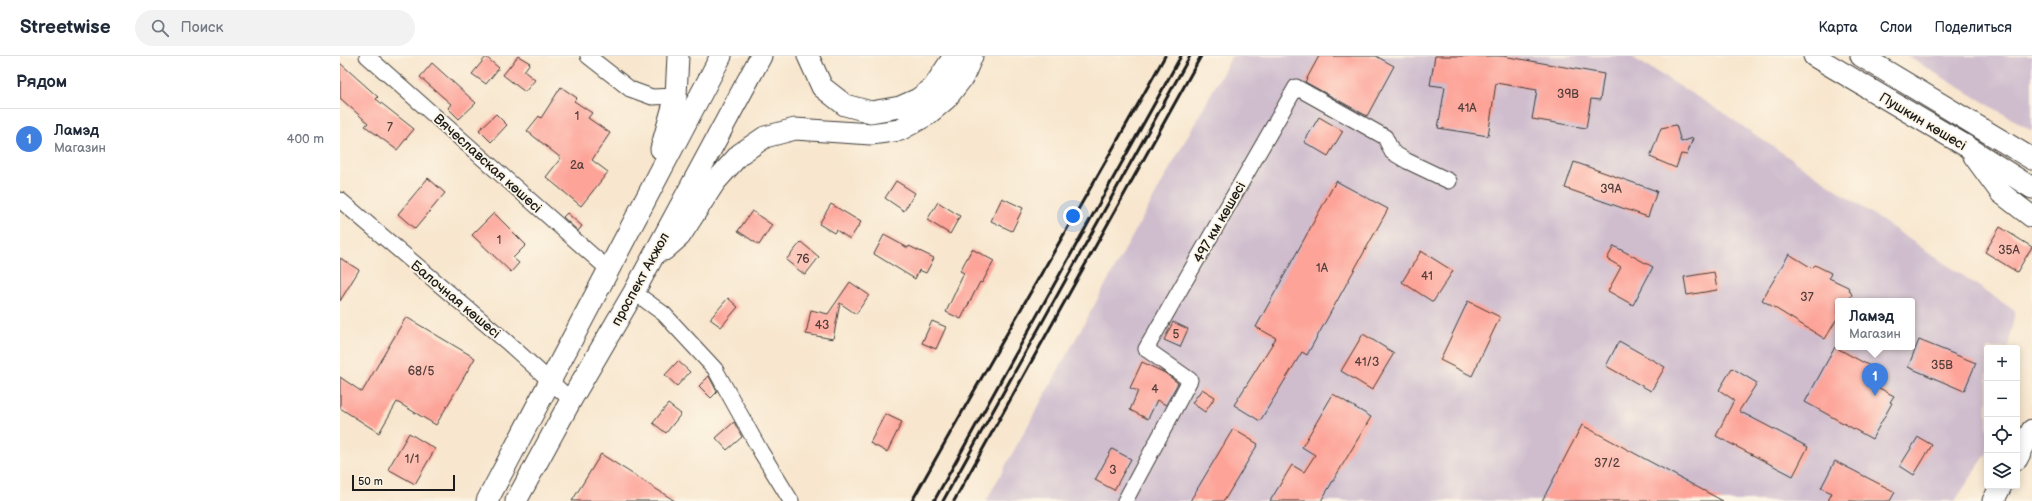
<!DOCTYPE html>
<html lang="ru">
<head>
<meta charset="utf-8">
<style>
	body { margin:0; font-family:"Balsamiq Sans",sans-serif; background:#f2f2f3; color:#1f2937 }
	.controls { position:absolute; right:12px; bottom:12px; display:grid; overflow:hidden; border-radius:4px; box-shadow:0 2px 10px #0003 }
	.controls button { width:36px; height:36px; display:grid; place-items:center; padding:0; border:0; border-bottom:1px solid #e0e1e3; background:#fff; color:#1f2937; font:20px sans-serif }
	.scale { position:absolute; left:12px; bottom:10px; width:103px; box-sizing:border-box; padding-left:4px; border:2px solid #1c1c1c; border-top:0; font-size:11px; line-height:14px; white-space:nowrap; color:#1c1c1c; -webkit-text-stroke:3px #fcf5e5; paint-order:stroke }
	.you { position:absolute; left:733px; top:160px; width:14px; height:14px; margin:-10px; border:3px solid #fff; border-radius:50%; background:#1a73e8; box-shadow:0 0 0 6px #1a73e833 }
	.badge { display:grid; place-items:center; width:26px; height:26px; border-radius:50%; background:#c8321e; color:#fff; font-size:13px; font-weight:700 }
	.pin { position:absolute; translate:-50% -33px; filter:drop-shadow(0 1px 2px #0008) }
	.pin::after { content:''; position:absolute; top:21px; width:14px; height:12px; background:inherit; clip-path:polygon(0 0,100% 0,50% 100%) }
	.popup { position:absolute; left:1495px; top:242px; width:80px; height:52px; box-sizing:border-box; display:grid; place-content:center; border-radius:4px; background:#fff; filter:drop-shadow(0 1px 3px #0005); font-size:13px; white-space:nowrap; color:#747a83 }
	.popup b { font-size:15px; color:#1f2937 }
	.popup::after { content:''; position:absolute; left:50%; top:100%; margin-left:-8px; border:8px solid transparent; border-top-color:#fff }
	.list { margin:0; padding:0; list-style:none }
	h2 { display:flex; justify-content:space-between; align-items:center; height:52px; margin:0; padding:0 16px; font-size:17px }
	h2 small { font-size:13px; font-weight:400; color:#747a83 }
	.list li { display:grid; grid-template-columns:26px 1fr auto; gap:12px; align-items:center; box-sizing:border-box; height:60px; padding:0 16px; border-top:1px solid #e0e1e3 }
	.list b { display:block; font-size:15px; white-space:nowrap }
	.list p { margin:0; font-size:13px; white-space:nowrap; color:#747a83 }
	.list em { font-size:13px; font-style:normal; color:#747a83 }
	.icon { flex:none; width:22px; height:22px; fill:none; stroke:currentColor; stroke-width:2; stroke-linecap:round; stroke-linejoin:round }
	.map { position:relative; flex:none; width:1692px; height:445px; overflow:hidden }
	header { display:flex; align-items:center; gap:24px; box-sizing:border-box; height:56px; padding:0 20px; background:#fff; border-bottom:1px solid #e0e1e3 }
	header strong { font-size:19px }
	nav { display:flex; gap:22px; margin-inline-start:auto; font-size:14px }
	.search { width:280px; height:36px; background:#f2f2f3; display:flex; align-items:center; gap:10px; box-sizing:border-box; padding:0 14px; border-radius:22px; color:#747a83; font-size:15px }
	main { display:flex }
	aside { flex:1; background:#fff }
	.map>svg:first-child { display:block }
	.industrial { fill:#cfbdce; fill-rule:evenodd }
	.building { fill:#fda398 }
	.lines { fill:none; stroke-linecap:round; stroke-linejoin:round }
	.street-casing { stroke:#3d3a37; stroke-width:17 }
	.secondary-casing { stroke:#3d3a37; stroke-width:23 }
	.street { stroke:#fff; stroke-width:15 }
	.secondary { stroke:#fff; stroke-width:21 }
	.rail { stroke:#1c1c1c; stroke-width:3 }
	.labels { text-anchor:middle; stroke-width:3.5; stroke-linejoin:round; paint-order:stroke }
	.number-label { font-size:12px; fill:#543e3b }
	.street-label { font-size:14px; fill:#1c1c1c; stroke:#fcf5e5 }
</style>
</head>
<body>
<header>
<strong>Streetwise</strong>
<div class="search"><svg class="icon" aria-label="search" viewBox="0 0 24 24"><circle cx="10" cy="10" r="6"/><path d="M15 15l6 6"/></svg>Поиск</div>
<nav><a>Карта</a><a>Слои</a><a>Поделиться</a></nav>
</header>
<main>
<aside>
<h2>Рядом<small></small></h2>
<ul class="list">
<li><span class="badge" style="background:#3f7fe0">1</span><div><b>Ламэд</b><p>Магазин</p></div><em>400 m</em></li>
</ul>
</aside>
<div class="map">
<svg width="1692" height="445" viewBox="0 0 1692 445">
	<rect width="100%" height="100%" fill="#fcf5e5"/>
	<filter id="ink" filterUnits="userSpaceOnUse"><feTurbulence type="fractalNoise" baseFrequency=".025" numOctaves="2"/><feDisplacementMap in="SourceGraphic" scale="8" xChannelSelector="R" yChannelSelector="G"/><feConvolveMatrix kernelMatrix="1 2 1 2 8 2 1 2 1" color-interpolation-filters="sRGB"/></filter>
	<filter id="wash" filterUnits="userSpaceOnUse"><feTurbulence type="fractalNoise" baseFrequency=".012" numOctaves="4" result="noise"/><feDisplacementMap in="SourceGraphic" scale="16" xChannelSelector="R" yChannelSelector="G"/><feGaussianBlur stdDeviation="0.9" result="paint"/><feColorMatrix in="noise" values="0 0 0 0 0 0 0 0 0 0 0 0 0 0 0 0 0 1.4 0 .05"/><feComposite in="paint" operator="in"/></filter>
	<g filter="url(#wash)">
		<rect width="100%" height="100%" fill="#f8e6ce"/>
		<!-- industrial -->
		<path class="industrial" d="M892,0H1290L1379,54L1675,255L1668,292H1647V397L1615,445H646ZM1498,245H1572V291H1498Z
			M1567,0H1692V75Z"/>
		<g id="blocks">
			<!-- building -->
			<path class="building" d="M178,0L190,7L184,15L195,24L185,36L163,19Z
				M979,0H1036L1054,10L1027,60L965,26Z
				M1095,0H1163L1264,18L1260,44L1251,43L1246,72L1192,63L1197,34L1156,27L1148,80L1098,72L1105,31L1090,29Z
				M146,1L159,12L146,28L132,18Z
				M0,7L38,41L36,43L74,73L57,94L25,70L28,67L0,42Z
				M92,7L136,47L119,63L108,52L111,48L80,21Z
				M221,31L237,42L234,45L252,57L248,62L270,77L252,104L268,116L241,150L206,121L221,102L187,75L199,60L201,62Z
				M156,58L167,69L151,86L139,74Z
				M979,61L1003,75L988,100L964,86Z
				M1336,69L1341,86L1353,82L1347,99L1341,98L1336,112L1310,101L1321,72Z
				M1234,106L1317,135L1308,161L1225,132Z
				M88,122L105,137L75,173L58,158Z
				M556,125L575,137L564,155L545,142Z
				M996,125L1048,153L967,299L962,296L920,365L894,349L936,282L916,271Z
				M662,142L683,152L672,175L651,165Z
				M598,146L620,160L610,178L587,164Z
				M491,148L521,166L510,183L496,174L494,177L479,168Z
				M412,155L432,169L419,189L398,175Z
				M154,157L186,189L173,202L179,207L171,216L132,179Z
				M227,157L242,170L238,175L223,161Z
				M1660,171L1692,191L1677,216L1645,196Z
				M544,179L568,192L569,190L594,202L586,217L579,214L575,223L534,198Z
				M461,186L479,201L465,219L446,204Z
				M1274,190L1313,211L1293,249L1268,235L1281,211L1267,203Z
				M632,193L654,205L642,227L640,226L621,263L606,256L624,217L620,215Z
				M1081,195L1113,215L1093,246L1062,226Z
				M1449,198L1472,212L1475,209L1491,217L1489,222L1508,231L1512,239L1508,245H1498V261L1485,283L1422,244Z
				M0,202L19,214L0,245Z
				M1374,216L1377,234L1347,239L1344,221Z
				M510,226L529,239L516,258L500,247L493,283L466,278L471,254L488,258Z
				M388,242L398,251L381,271L370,263Z
				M1128,245L1160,261L1132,320L1100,304Z
				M66,261L135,302L96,369L57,346L39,377L0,352V321L22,336Z
				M592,265L606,271L596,293L582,287Z
				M833,266L848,273L840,291L824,284Z
				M1023,278L1054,297L1032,334L1001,315Z
				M1579,284L1636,307L1624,335L1568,311Z
				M1279,285L1325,311L1311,335L1266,310Z
				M1495,291L1539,315L1532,328L1554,340L1550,346L1552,347L1532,383L1465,346Z
				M338,305L350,316L337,330L325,319Z
				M802,306L825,317L838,327L826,349L817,344L808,363L790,354L798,335L790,332Z
				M1392,312L1417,327L1399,355L1468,391L1453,420L1376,380L1394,344L1379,334Z
				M369,320L377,336L371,342L359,330Z
				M862,333L875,341L865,356L852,347Z
				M993,338L1031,361L981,445H930L952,409L964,416L975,399L962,391Z
				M328,348L341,358L326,377L313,367Z
				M545,358L562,366L547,396L530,387Z
				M394,366L402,381L387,394L376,382Z
				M1242,369L1383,445H1202Z
				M893,373L918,388L884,445H850Z
				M69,377L95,393L75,428L48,413Z
				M1578,381L1592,389L1574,419L1560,410Z
				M772,393L791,403L774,434L755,424Z
				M261,398L335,445H232Z
				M1495,405L1555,436L1550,445H1488L1492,437L1481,432Z"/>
		</g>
	</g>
	<g filter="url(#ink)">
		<use href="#blocks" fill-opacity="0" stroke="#3d3a37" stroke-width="1"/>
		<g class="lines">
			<defs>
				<path id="street" d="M27,0L269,214
					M248,0L290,33L312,41L336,40
					M0,144L167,286L231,344
					M294,236L324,258L375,313L421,396L451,445
					M785,445L850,324L806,293L956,31L1045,81L1052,96L1067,105L1109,125"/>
				<path id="secondary" d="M468,0L482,31L505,49L531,56L560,51L578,43L593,32L614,0
					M1474,0L1626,90L1692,132
					M1521,0L1692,103
					M321,93L336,40L338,0
					M1634,100L1661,137L1692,161
					M324,194L340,180L375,126L400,98L425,81L455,73L531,78L560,74L587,59L606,43L623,21L632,0
					M1677,403L1692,374
					M147,445L381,0
					M176,445L231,344L294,236L421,0
					M1653,445L1661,430"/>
			</defs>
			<!-- street casing -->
			<use href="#street" class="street-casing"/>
			<!-- secondary casing -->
			<use href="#secondary" class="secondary-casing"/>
			<!-- street -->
			<use href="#street" class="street"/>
			<!-- secondary -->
			<use href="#secondary" class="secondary"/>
			<!-- rail -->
			<path class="rail" d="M572,445C655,296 742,149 825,0
				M594,445L841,0
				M603,445L850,0
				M614,445L861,0"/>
		</g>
	</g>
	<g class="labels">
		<!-- number labels -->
		<g class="number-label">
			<text x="1228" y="42">39В</text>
			<text x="1127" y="56">41А</text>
			<text x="237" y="64">1</text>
			<text x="50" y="75">7</text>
			<text x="237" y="113">2а</text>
			<text x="1271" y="137">39А</text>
			<text x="159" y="188">1</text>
			<text x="1669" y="198">35А</text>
			<text x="463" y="207">76</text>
			<text x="982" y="216">1А</text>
			<text x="1087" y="224">41</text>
			<text x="1467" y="245">37</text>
			<text x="482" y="273">43</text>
			<text x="836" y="282">5</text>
			<text x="1027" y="310">41/3</text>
			<text x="1602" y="313">35В</text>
			<text x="81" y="319">68/5</text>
			<text x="815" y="337">4</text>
			<text x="72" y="407">1/1</text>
			<text x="1267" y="411">37/2</text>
			<text x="773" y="418">3</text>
		</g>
		<!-- street labels -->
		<g class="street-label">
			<text transform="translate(1583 65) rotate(31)" y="5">Пушкин көшесі</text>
			<text transform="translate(148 107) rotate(42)" y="5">Вячеславская көшесі</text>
			<text transform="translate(879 166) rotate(-60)" y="5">497 км көшесі</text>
			<text transform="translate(300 223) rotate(-61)" y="5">проспект Акжол</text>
			<text transform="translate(116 243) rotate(40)" y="5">Балочная көшесі</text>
		</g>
	</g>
</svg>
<div class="controls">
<button>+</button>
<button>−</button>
<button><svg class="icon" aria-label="locate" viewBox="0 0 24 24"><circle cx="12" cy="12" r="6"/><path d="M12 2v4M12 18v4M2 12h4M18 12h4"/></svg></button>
<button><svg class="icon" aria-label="layers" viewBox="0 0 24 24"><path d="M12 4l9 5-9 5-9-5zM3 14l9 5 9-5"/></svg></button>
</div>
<div class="scale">50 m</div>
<div class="you"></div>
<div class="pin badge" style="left:1535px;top:340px;background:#3f7fe0">1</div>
<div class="popup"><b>Ламэд</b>Магазин</div>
</div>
</main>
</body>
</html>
